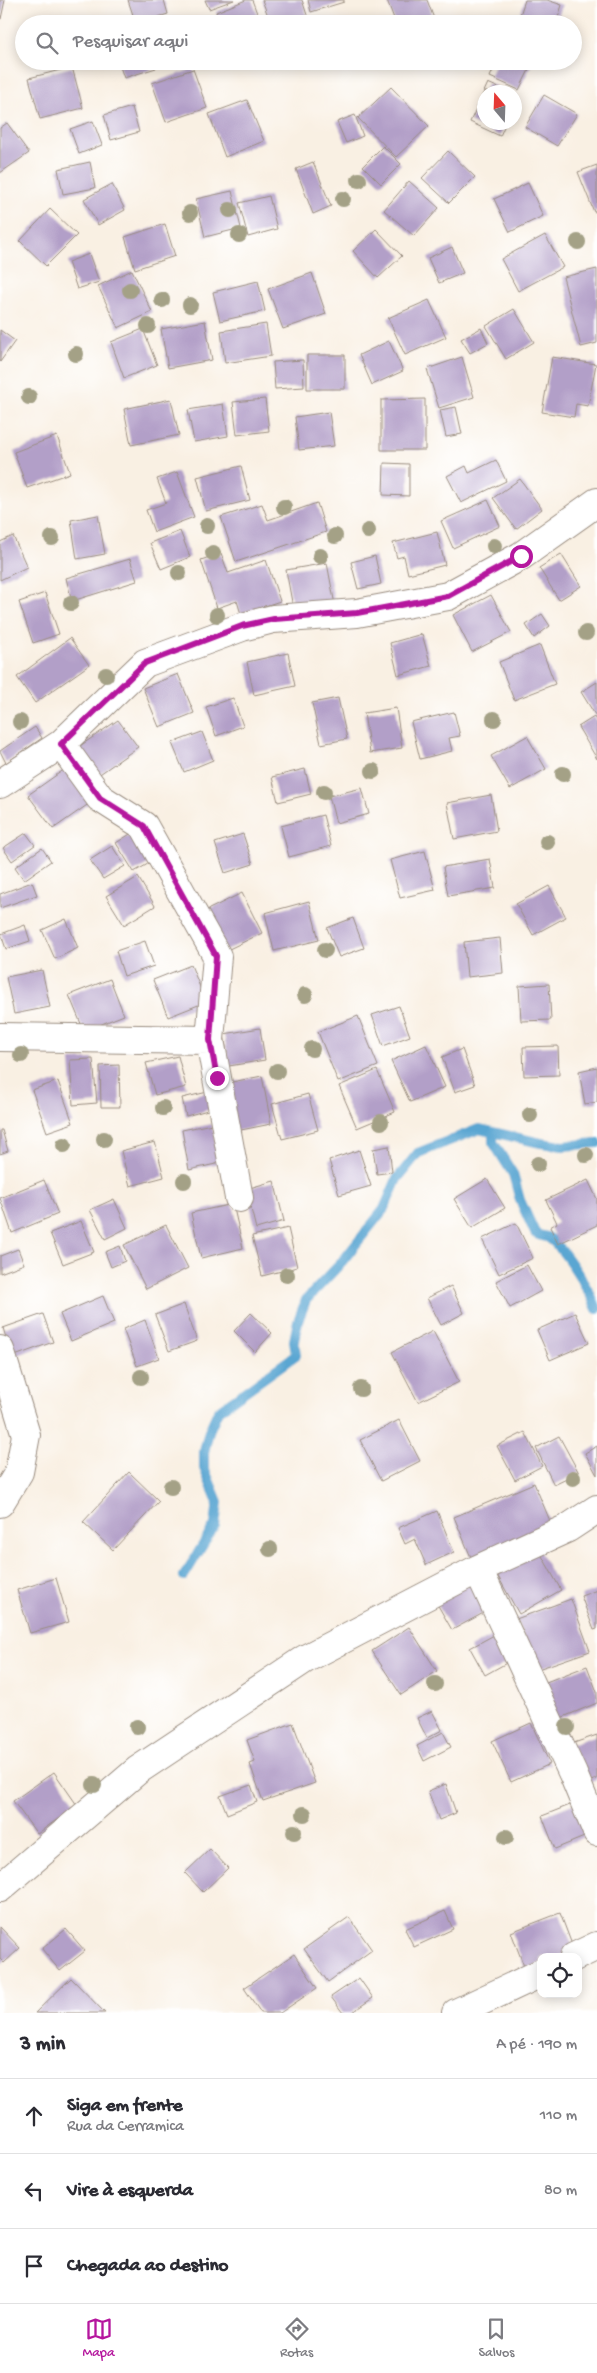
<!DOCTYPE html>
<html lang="pt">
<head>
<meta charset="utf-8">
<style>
	body { margin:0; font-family:"Gochi Hand",sans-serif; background:#f7f7f7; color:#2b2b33 }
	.controls { position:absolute; right:15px; bottom:15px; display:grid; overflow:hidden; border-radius:10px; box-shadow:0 2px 12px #0003 }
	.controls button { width:45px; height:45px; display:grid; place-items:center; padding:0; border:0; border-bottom:1px solid #e1e1e2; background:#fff; color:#2b2b33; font:25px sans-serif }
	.compass { position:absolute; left:477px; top:85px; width:45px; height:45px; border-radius:50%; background:#fff; box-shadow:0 2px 12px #0003; rotate:341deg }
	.stop { position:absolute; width:15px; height:15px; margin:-11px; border:4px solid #b5179e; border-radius:50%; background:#fff }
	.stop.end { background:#b5179e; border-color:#fff; box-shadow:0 1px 5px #0008 }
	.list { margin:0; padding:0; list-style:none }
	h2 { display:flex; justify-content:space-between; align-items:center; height:65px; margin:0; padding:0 20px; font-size:21px }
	h2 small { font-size:16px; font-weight:400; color:#7c7c81 }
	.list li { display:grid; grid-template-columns:32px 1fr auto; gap:15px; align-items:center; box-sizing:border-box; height:75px; padding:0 20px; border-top:1px solid #e1e1e2 }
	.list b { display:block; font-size:19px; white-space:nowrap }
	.list p { margin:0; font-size:16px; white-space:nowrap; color:#7c7c81 }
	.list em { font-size:16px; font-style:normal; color:#7c7c81 }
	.icon { flex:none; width:28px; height:28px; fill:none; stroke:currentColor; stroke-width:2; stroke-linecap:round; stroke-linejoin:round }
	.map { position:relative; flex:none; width:597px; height:2013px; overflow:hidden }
	.search { position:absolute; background:#fff; box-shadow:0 2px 12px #0003; left:15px; right:15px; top:15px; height:55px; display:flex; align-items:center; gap:12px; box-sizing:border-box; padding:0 18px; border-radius:28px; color:#7c7c81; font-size:19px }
	.sheet { height:290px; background:#fff }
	nav { display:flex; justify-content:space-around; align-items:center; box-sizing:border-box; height:70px; border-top:1px solid #e1e1e2; background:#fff; font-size:14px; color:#7c7c81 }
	nav a { display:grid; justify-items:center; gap:2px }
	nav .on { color:#b5179e }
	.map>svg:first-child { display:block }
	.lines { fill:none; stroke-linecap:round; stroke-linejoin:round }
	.stream { stroke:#5aa6d2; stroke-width:10 }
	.building { fill:#b29fc8 }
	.minor-casing { stroke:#9a8d80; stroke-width:30 }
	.minor { stroke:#fff; stroke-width:28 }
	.tree { fill:#a4a186 }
	.route { stroke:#b5179e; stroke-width:6 }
</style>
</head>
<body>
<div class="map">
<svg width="597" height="2013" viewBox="0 0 597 2013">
	<rect width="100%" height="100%" fill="#fff"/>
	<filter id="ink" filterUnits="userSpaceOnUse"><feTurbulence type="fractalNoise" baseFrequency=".02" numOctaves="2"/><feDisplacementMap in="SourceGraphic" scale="10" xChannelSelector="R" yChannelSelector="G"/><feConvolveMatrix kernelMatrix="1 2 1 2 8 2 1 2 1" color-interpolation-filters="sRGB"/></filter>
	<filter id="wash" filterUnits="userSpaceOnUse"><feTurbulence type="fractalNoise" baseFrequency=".0096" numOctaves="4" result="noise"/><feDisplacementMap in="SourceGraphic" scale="20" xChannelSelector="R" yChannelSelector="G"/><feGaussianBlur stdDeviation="1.12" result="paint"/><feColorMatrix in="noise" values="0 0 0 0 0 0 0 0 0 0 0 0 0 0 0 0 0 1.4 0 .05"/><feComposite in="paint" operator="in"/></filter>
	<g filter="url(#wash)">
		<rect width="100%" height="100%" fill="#f9f0e3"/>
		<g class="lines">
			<!-- stream -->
			<path class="stream" d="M493,1133V1142L513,1174L520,1200L535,1233C539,1236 545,1236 549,1238C564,1248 591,1293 597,1309
				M184,1576L215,1525L218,1502L204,1468V1452L209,1431L218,1411L296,1355L294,1341L298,1321L306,1300L341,1263L384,1209L397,1179L418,1153L479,1129L541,1143L563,1146L597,1143"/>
		</g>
		<g id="blocks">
			<!-- building -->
			<path class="building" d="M0,0H5L1,19H0Z
				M128,0H164L168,14L136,24Z
				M205,0H234L209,9Z
				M246,0H252L261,24H220L216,12Z
				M262,0H302L308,18L293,24H271Z
				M308,0H344V2L311,12Z
				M387,0H427L436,24H396Z
				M525,0H547L562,5L556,24H517Z
				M118,61H153L156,68L124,78Z
				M497,61L533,62L519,90L490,77Z
				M72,67L83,108L40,119L29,78Z
				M193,69L207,108L166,122L152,83Z
				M488,83L508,92H484V122H506L500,136L470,122Z
				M391,87L429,126L396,157L358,118Z
				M544,95L577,114L557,146L525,127Z
				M247,100L264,141L225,157L209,114Z
				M132,107L139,132L111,140L104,115Z
				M355,115L363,136L346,143L337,122Z
				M93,121L102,145L79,154L70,129Z
				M7,123L29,153L0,173V128Z
				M383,146L401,164L381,184L363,166Z
				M448,151L475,177L449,203L422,178Z
				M90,162L95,188L63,194L58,169Z
				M313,162L331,206L313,214L296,169Z
				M597,165V211L594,212L578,172Z
				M409,181L439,208L414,236L384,210Z
				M528,183L543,216L510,232L494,199Z
				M112,184L125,210L98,225L84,199Z
				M232,191L241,228L205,237L196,199Z
				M269,196L277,229L248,237L239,203Z
				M50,209L77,235L46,266L20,241Z
				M165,224L175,256L135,269L125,237Z
				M376,229L402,256L378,278L353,251Z
				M545,235L563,267L518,291L501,259Z
				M452,247L463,273L439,283L428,258Z
				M89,254L99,282L77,289L68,262Z
				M597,269V343L581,347L563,277Z
				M132,270L152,312L118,328L98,286Z
				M312,273L326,314L283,329L268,289Z
				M258,281L265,311L220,321L213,292Z
				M429,300L446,337L405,355L388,318Z
				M514,309L534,342L506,359L486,326Z
				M205,321L212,360L168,368L161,329Z
				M266,324L271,356L225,363L221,331Z
				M481,328L488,343L470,353L461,339Z
				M143,329L157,365L124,378L111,342Z
				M0,330L15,341L0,362Z
				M389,341L403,371L372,385L359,355Z
				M307,355H345V389H307Z
				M462,357L474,397L439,408L427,369Z
				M552,357L596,364L588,406L576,404L574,417L542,412Z
				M303,360L304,387L275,389L273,362Z
				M171,399L179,435L131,445L124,409Z
				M265,399L269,431L237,435L233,402Z
				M425,399V450H381V400Z
				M223,404L228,436L194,442L188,410Z
				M456,407L462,434L446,437L440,410Z
				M329,412L334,446L299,450L295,417Z
				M57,436L70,473L27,488L14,452Z
				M496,460L506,481L461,503L447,476L466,466L469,473Z
				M384,463L409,464V496L383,495Z
				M241,466L250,500L206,511L197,477Z
				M177,472L194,517L154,532L146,510L166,503L157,479Z
				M520,479L542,509L516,529L493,498Z
				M488,500L500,526L453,548L441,521Z
				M317,503L326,532L236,562L221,517L262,504L268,520Z
				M98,515L105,554L77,559L71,520Z
				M180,531L190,557L161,569L150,543Z
				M437,532L445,565L408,574L404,556L397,558L393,543Z
				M13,536L27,567L0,580V542Z
				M221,553L228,573L266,560L280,601L241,614L237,601L217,608L201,560Z
				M561,554L581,586L559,600L539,568Z
				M375,556L381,584L358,589L351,562Z
				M130,559L137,581L72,601L66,578Z
				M327,563L335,605L294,613L286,570Z
				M45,593L59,634L33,643L19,602Z
				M491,595L511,632L472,652L453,615Z
				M542,614L550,626L534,638L526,625Z
				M422,634L431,666L398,675L390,643Z
				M70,638L89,665L35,703L17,677Z
				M540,645L555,684L514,700L499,662Z
				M288,653L295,686L254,695L247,662Z
				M178,674L194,713L159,727L143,688Z
				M597,682V718L581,692Z
				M233,698L243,726L216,736L206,707Z
				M338,698L347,739L321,744L312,703Z
				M396,708L402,748L370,753L364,713Z
				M454,712L460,736L449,738L452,751L420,759L411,722Z
				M594,717L597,722V759L578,727Z
				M118,720L138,747L97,776L77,748Z
				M35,727L42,738L6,763L0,751Z
				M202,732L213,760L184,772L172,743Z
				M527,736L546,769L510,789L491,756Z
				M65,769L90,803L53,829L28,795Z
				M305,769L311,794L278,802L272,777Z
				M362,788L369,814L336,823L329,796Z
				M491,795L497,831L454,839L447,803Z
				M323,815L331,846L289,857L281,826Z
				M135,831L153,861L134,872L116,843Z
				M26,833L35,845L12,861L3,848Z
				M243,834L253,864L225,873L215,843Z
				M112,846L125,866L103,879L90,860Z
				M42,848L51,861L24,880L15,867Z
				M425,851L435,890L400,898L390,860Z
				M490,859L495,888L448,896L443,867Z
				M138,877L155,906L124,925L106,896Z
				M32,882L37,895L0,908V894Z
				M549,886L566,917L533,935L516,904Z
				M242,893L262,933L225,951L205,911Z
				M309,901L319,940L274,951L265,913Z
				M353,918L364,948L339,957L327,928Z
				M66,919L78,948L55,959L42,930Z
				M25,925L30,941L6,949L1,934Z
				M500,938L503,973L467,977L464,942Z
				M145,941L154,966L124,976L116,951Z
				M191,965L206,1002L168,1017L153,980Z
				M42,970L50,1007L14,1014L6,977Z
				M110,979L124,1015L84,1031L69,995Z
				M549,984L551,1020L521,1021L519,986Z
				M399,1006L410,1036L383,1046L372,1015Z
				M358,1016L378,1066L338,1082L318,1032Z
				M260,1028L265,1060L229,1066L224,1034Z
				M426,1045L445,1087L410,1102L391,1061Z
				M558,1046L559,1075L524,1076L523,1047Z
				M462,1049L475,1085L455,1092L442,1057Z
				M178,1056L186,1087L155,1095L146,1063Z
				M93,1059L97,1103L73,1105L70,1060Z
				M119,1065L120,1107H101L100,1066Z
				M597,1067V1102L585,1104L579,1071Z
				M377,1070L395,1112L357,1128L339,1086Z
				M262,1076L271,1124L231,1132L222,1084Z
				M58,1081L73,1123L47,1132L32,1090Z
				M212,1091L215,1108L186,1116L182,1098Z
				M308,1094L318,1130L282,1139L272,1104Z
				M212,1124L220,1163L189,1170L182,1130Z
				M0,1130H2L8,1151L0,1154Z
				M155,1142L164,1177L130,1186L121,1151Z
				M389,1146L392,1172L377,1174L373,1149Z
				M359,1150L371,1186L339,1195L329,1160Z
				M487,1179L505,1208L472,1228L454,1199Z
				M44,1180L58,1214L12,1233L0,1198Z
				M588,1180L597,1199V1225L558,1244L550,1227L557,1223L546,1200Z
				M274,1181L284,1221L256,1229L246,1189Z
				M114,1199L127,1228L105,1239L90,1210Z
				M233,1204L243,1248L201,1258L191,1213Z
				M81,1221L94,1252L63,1264L50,1233Z
				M516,1223L533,1258L499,1274L482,1239Z
				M166,1225L188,1268L146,1289L124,1245Z
				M288,1228L297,1267L262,1276L252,1236Z
				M120,1246L125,1261L111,1267L105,1252Z
				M18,1249L24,1264L0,1273V1256Z
				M527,1265L541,1291L510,1308L496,1281Z
				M451,1286L464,1313L441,1325L427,1298Z
				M103,1296L114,1323L71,1341L60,1314Z
				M184,1304L197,1341L169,1351L155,1315Z
				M251,1313L272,1333L255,1352L234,1331Z
				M575,1313L589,1343L550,1360L537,1330Z
				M43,1314L53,1342L12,1357L3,1328Z
				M145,1320L159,1358L137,1366L123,1329Z
				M433,1331L459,1382L418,1402L392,1352Z
				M399,1420L420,1461L381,1481L360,1440Z
				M525,1432L542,1466L515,1480L497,1446Z
				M559,1436L579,1473L554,1485L536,1448Z
				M597,1446V1475L585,1453Z
				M129,1472L159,1501L113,1550L83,1522Z
				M534,1483L553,1528L473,1562L454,1517Z
				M437,1511L454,1552L426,1565L415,1539L405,1544L398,1528Z
				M537,1547L561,1590L519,1614L495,1571Z
				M56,1578L69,1622L30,1633L17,1590Z
				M474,1581L489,1610L452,1630L436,1602Z
				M597,1590V1629L594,1630L581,1596Z
				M571,1599L590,1651L535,1670L516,1619Z
				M409,1627L437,1671L401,1695L372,1651Z
				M496,1634L510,1661L485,1675L470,1648Z
				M587,1666L597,1692V1703L556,1720L541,1684Z
				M432,1711L442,1730L427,1738L417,1718Z
				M293,1723L315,1783L263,1801L250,1764L255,1762L247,1740Z
				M531,1723L550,1764L511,1782L492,1741Z
				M443,1732L451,1747L424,1761L417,1746Z
				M597,1735V1779L585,1783L571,1744Z
				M54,1772L77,1805L37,1834L13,1801Z
				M446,1784L456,1813L439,1820L428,1791Z
				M251,1785L257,1802L227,1814L220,1796Z
				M575,1803L589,1835L555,1849L542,1816Z
				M210,1849L228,1868L203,1892L185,1873Z
				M445,1911L453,1929L414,1947L405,1929Z
				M560,1913L574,1950L556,1957H541V1963L525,1969L511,1932Z
				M349,1917L372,1950L328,1982L304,1949Z
				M0,1927L20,1948L4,1963L0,1959Z
				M66,1929L85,1951L60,1971L42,1949Z
				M294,1954L317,1988L280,2013H261L244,1988Z
				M71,1978L105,2013H35Z
				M359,1978L373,1998L352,2012L353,2013H343L331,1997Z"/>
		</g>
	</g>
	<g filter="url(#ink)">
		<use href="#blocks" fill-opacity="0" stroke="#9a8d80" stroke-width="1"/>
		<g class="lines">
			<defs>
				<path id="minor" d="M61,744L100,798L144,826L217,956L210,1040L239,1198
					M0,784L61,744L145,663L242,627L273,619L357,613L448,596L521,556L597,502
					M0,1037L210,1040
					M0,1350L26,1435L19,1472L0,1503
					M478,1569L573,1774L597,1832
					M0,1888L138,1770L305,1659L478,1569L568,1528L597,1509
					M574,1957L597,1946
					M456,2013L541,1973"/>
			</defs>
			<!-- minor casing -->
			<use href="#minor" class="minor-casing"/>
			<!-- minor -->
			<use href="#minor" class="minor"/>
		</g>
		<!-- trees -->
		<g class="tree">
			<circle cx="359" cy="180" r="8"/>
			<circle cx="343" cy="199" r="8"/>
			<circle cx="230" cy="210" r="8"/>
			<circle cx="190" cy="213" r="8"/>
			<circle cx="239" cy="235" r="8"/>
			<circle cx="578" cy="242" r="8"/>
			<circle cx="130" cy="290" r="8"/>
			<circle cx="162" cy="300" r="8"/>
			<circle cx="190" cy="305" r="8"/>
			<circle cx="148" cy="326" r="8"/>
			<circle cx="76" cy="354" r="8"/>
			<circle cx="29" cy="397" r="8"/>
			<circle cx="284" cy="507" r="8"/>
			<circle cx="207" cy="526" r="8"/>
			<circle cx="368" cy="531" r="8"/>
			<circle cx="335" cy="536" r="8"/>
			<circle cx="52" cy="538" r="8"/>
			<circle cx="494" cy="546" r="8"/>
			<circle cx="213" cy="553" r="8"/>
			<circle cx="320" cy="556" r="8"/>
			<circle cx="179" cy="573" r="8"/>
			<circle cx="71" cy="603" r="8"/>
			<circle cx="217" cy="615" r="8"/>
			<circle cx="586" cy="633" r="8"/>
			<circle cx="106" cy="675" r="8"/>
			<circle cx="494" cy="719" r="8"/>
			<circle cx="20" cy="722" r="8"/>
			<circle cx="373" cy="771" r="8"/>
			<circle cx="563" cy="774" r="8"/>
			<circle cx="324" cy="792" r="8"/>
			<circle cx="547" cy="842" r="8"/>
			<circle cx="325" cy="950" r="8"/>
			<circle cx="305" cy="995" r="8"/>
			<circle cx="312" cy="1049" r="8"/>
			<circle cx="21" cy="1055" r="8"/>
			<circle cx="277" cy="1071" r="8"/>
			<circle cx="163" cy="1108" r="8"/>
			<circle cx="530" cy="1115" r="8"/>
			<circle cx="381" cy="1122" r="8"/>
			<circle cx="104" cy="1139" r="8"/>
			<circle cx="64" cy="1145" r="8"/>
			<circle cx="586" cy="1155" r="8"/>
			<circle cx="538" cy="1164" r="8"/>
			<circle cx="184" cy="1181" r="8"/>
			<circle cx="287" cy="1275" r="8"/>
			<circle cx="141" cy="1377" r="8"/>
			<circle cx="361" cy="1389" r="8"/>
			<circle cx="573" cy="1478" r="8"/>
			<circle cx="171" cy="1487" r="8"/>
			<circle cx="270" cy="1549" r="8"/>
			<circle cx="435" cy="1684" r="8"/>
			<circle cx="137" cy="1727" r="8"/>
			<circle cx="567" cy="1727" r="8"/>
			<circle cx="94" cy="1785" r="8"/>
			<circle cx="304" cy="1814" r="8"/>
			<circle cx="294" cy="1832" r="8"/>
			<circle cx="506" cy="1837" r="8"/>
		</g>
	</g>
	<g class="lines" filter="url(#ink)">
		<!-- route -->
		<path class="route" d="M217,1078L210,1040L216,956L144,826L100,798L61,744L145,663L242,626L274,619L357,613L448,596L521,556"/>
	</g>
</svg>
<div class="controls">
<button><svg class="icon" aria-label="locate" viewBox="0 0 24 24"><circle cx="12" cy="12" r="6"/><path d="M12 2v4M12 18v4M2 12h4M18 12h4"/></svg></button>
</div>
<svg class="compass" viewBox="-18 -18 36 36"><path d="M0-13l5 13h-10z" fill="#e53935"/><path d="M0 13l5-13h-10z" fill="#7c7c81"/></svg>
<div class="stop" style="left:521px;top:556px"></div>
<div class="stop end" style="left:217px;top:1078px"></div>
<div class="search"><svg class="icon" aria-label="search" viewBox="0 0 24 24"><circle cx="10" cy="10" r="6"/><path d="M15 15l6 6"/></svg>Pesquisar aqui</div>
</div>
<section class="sheet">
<h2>3 min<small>A pé · 190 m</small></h2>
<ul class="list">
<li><svg class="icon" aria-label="ahead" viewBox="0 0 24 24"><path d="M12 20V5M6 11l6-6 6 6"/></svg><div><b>Siga em frente</b><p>Rua da Cerramica</p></div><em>110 m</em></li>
<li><svg class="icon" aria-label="left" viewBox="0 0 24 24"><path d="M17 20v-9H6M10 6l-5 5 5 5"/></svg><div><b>Vire à esquerda</b></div><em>80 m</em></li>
<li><svg class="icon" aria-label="arrive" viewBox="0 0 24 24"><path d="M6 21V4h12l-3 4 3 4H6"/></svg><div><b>Chegada ao destino</b></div></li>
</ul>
</section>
<nav>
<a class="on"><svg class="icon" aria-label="map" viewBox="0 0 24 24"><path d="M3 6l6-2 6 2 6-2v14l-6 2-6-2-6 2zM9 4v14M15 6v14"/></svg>Mapa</a>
<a><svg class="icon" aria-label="directions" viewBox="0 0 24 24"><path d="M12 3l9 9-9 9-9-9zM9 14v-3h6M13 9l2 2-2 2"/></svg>Rotas</a>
<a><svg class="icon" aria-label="saved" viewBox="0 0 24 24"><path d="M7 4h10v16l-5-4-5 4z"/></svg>Salvos</a>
</nav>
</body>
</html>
